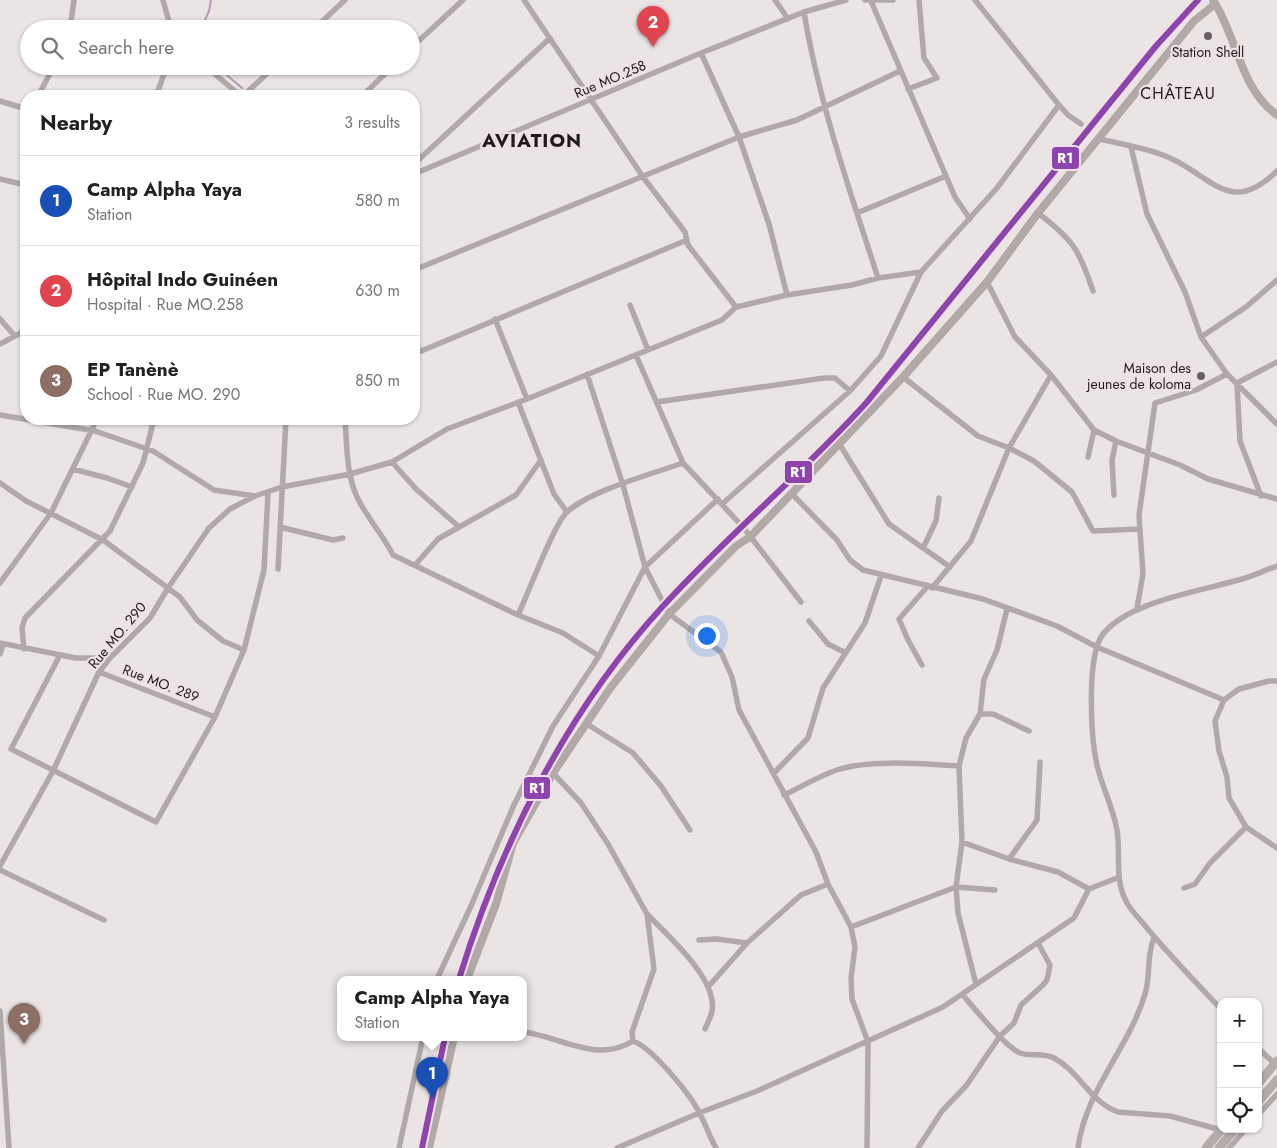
<!DOCTYPE html>
<html lang="en">
<head>
<meta charset="utf-8">
<style>
	body { margin:0; font-family:Jost,sans-serif; background:#f6f6f6; color:#222 }
	.controls { position:absolute; right:15px; bottom:15px; display:grid; overflow:hidden; border-radius:10px; box-shadow:0 1px 4px #0004 }
	.controls button { width:45px; height:45px; display:grid; place-items:center; padding:0; border:0; border-bottom:1px solid #e0e0e0; background:#fff; color:#222; font:25px sans-serif }
	.you { position:absolute; left:706px; top:635px; width:18px; height:18px; margin:-12px; border:4px solid #fff; border-radius:50%; background:#1a73e8; box-shadow:0 0 0 8px #1a73e833 }
	.badge { display:grid; place-items:center; width:32px; height:32px; border-radius:50%; background:#db2777; color:#fff; font-size:16px; font-weight:700 }
	.pin { position:absolute; translate:-50% -41px; filter:drop-shadow(0 1px 2px #0008) }
	.pin::after { content:''; position:absolute; top:26px; width:18px; height:15px; background:inherit; clip-path:polygon(0 0,100% 0,50% 100%) }
	.popup { position:absolute; left:337px; top:976px; width:190px; height:65px; box-sizing:border-box; display:grid; place-content:center; border-radius:10px; background:#fff; filter:drop-shadow(0 1px 4px #0005); font-size:16px; white-space:nowrap; color:#767676 }
	.popup b { font-size:19px; color:#222 }
	.popup::after { content:''; position:absolute; left:50%; top:100%; margin-left:-10px; border:10px solid transparent; border-top-color:#fff }
	.list { margin:0; padding:0; list-style:none }
	h2 { display:flex; justify-content:space-between; align-items:center; height:65px; margin:0; padding:0 20px; font-size:21px }
	h2 small { font-size:16px; font-weight:400; color:#767676 }
	.list li { display:grid; grid-template-columns:32px 1fr auto; gap:15px; align-items:center; box-sizing:border-box; height:90px; padding:0 20px; border-top:1px solid #e0e0e0 }
	.list b { display:block; font-size:19px; white-space:nowrap }
	.list p { margin:0; font-size:16px; white-space:nowrap; color:#767676 }
	.list em { font-size:16px; font-style:normal; color:#767676 }
	.icon { flex:none; width:28px; height:28px; fill:none; stroke:currentColor; stroke-width:2; stroke-linecap:round; stroke-linejoin:round }
	.map { position:relative; flex:none; width:1277px; height:1148px; overflow:hidden }
	.search { position:absolute; background:#fff; box-shadow:0 1px 4px #0004; left:20px; top:20px; width:400px; height:55px; display:flex; align-items:center; gap:12px; box-sizing:border-box; padding:0 18px; border-radius:28px; color:#767676; font-size:19px }
	.panel { position:absolute; background:#fff; box-shadow:0 1px 4px #0004; left:20px; top:90px; width:400px; height:335px; border-radius:20px }
	.map>svg:first-child { display:block }
	.lines { fill:none; stroke-linecap:round; stroke-linejoin:round }
	.stream { stroke:#b49ab5; stroke-width:2 }
	.street { stroke:#b1a8a9; stroke-width:5.5 }
	.secondary { stroke:#b1a8a7; stroke-width:8 }
	.primary { stroke:#b4abaa; stroke-width:9 }
	.rail-1-casing { stroke:#eee1e4; stroke-width:10 }
	.rail-1 { stroke:#8e44ad; stroke-width:6 }
	.poi-dot { fill:#666162; stroke:#eee1e4; stroke-width:2 }
	.labels { text-anchor:middle; stroke-width:4.5; stroke-linejoin:round; paint-order:stroke }
	.poi-label { font-size:14px; fill:#1f1b1c; stroke:#eee1e4 }
	.street-label { font-size:14px; fill:#1f1b1c; stroke:#eee1e4 }
	.quarter-label { font-size:16px; letter-spacing:1px; fill:#1f1b1c; stroke:#eee1e4 }
	.district-label { font-size:19px; font-weight:bold; letter-spacing:1px; fill:#1f1b1c; stroke:#eee1e4 }
	.line-badge { stroke:#eee1e4; stroke-width:2 }
	.badge-label { font-size:14px; text-anchor:middle; font-weight:bold; fill:#fff }
</style>
</head>
<body>
<div class="map">
<svg width="1277" height="1148" viewBox="0 0 1277 1148">
	<rect width="100%" height="100%" fill="#ebe4e5"/>
	<g class="lines">
		<!-- stream -->
		<path class="stream" d="M201,29L209,11L211,0
			M216,66L242,88"/>
		<!-- street -->
		<path class="street" d="M163,0L171,29
			M524,0L643,177L685,232L688,245L736,307
			M775,0L788,19
			M865,0H893
			M871,1L955,197L970,219
			M804,12C819,103 850,191 878,278
			M70,29L74,0
			M314,29L345,0
			M411,48L463,0
			M701,53L739,137L769,224L787,295
			M205,66L241,96
			M908,89L937,78L924,58L919,0
			M38,96L54,66
			M156,96L167,66
			M243,96L275,66
			M362,96L393,66
			M0,101L26,109
			M1059,105L1068,115L1081,124
			M1100,139C1124,145 1149,148 1170,158C1214,178 1230,216 1277,171
			M1131,147L1147,214L1185,292L1201,337L1227,374L1277,424
			M414,164L550,38
			M414,174L701,53L804,12L846,0
			M0,179L21,184L26,188
			M857,213L946,176
			M1038,213C1073,240 1079,249 1093,291
			M414,270L739,137L797,120L900,71
			M987,282L1015,337L1051,375L1094,430L1116,441L1180,465L1208,479L1277,499
			M630,305L648,350
			M0,319L14,335
			M495,319L527,399
			M1201,337L1246,307L1277,280
			M0,344L26,330
			M414,354L687,240
			M636,355L683,463L743,527L801,602
			M587,374L623,485L645,567L669,614L721,652L732,677L739,710L816,852L828,884L851,927L855,947L851,978L852,999L868,1042L867,1148
			M903,377L978,436L1009,448L1034,461L1072,492L1093,531L1140,529
			M518,402L554,494L567,512
			M657,402L824,378H835L850,391
			M0,415L95,431L153,451L214,490L255,496
			M345,419C347,445 346,475 358,499C368,519 383,535 393,555L518,615L563,633L599,656
			M840,445L889,524L950,567
			M1088,457L1094,430
			M392,462L416,489L458,526
			M73,469L107,478L132,487
			M0,483L26,501L103,540L180,597L197,620L223,641L244,650
			M792,494L837,540L850,560L863,570L983,599L1057,626L1097,647L1224,700
			M1114,495L1112,460L1116,441
			M1261,496L1240,441L1237,383L1277,362
			M722,504L850,391L881,356L921,272L997,188L1059,105L975,0
			M280,527L333,540L343,538
			M923,548L936,521L939,498
			M415,565L438,539L516,495L541,460
			M278,569L286,419
			M0,583L51,513L97,419
			M932,588L971,541L1009,448L1051,375
			M1137,608L1143,574L1139,515L1155,403L1196,390L1227,374
			M518,615C528,594 554,524 567,512C591,490 652,474 683,463
			M809,621L828,644L844,652
			M0,643L76,658H110
			M24,649L22,628L25,618L110,531L143,463L154,419
			M0,654L3,645
			M60,655L11,749L156,822L215,717L244,650L264,570L268,493
			M922,665L908,640L899,619L927,587
			M99,672L215,717
			M1277,681H1269L1239,689L1224,700L1215,721L1219,751L1227,777L1229,798L1246,827L1277,848
			M980,714H993L1029,731
			M587,724L633,753L661,786L690,830
			M553,773L581,803L608,844L647,914L654,969L632,1032L633,1041
			M774,773L808,738L823,688L865,623L881,576
			M784,795C801,787 819,776 837,770C869,759 924,764 959,766
			M962,842L1009,859L1058,872L1089,889
			M1009,859L1037,820L1040,762
			M0,866L53,771L99,672L110,658L150,618L168,588L209,528L230,509L255,496L282,487L350,474L392,462L447,429L527,399L722,320L736,307L787,295L852,285L878,278L921,272
			M0,870L104,920
			M1184,888L1195,884L1210,863L1246,827
			M647,914C667,935 718,979 712,1011C711,1017 707,1024 705,1029
			M851,927L956,887L995,890
			M699,940L716,939L747,943
			M437,979L471,906L513,807L553,726L599,656L645,567L718,499
			M976,984L958,913L956,887L962,842L959,766L966,738L980,714L984,679L997,650L1007,609
			M708,987L747,943L801,895L828,884
			M963,995C974,1008 1005,1047 1020,1053C1030,1057 1043,1052 1054,1058C1079,1071 1090,1102 1118,1112L1170,1116L1221,1130
			M1221,1009C1194,980 1166,952 1142,922C1136,915 1129,908 1126,901C1114,878 1121,855 1117,830C1113,807 1102,787 1097,765C1091,738 1086,656 1103,634C1129,601 1202,591 1242,579C1254,576 1265,570 1277,566
			M0,1011L9,1148
			M523,1032C560,1036 597,1064 633,1041C651,1047 685,1089 695,1105C704,1119 708,1134 716,1148
			M1258,1048L1275,1064
			M1258,1115L1277,1094
			M399,1148L423,1037
			M617,1148L699,1113L757,1091L943,1007L1074,918L1089,889L1117,878
			M918,1148L942,1111L966,1086L1000,1036L1014,1023L1021,1005L1043,985L1047,980L1050,965L1038,943
			M1078,1148C1085,1091 1129,1048 1145,994C1151,975 1146,956 1154,938
			M1229,1148L1246,1129"/>
		<!-- secondary -->
		<path class="secondary" d="M1213,0C1237,36 1240,89 1277,115
			M467,979L496,904L513,843L553,773L611,687L669,614L736,546L750,537L903,377L987,282L1038,213L1194,21L1215,4
			M429,1148L454,1037"/>
		<!-- primary -->
		<path class="primary" d="M1258,1084L1277,1061
			M1258,1102L1277,1080
			M1206,1148L1222,1129
			M1219,1148L1235,1129"/>
		<defs>
			<path id="rail-1" d="M459,979C501,843 567,710 664,605C729,534 803,473 867,402L1156,46L1198,0
				M422,1148L445,1037"/>
		</defs>
		<!-- rail-1 casing -->
		<use href="#rail-1" class="rail-1-casing"/>
		<!-- rail-1 -->
		<use href="#rail-1" class="rail-1"/>
	</g>
	<!-- markers -->
	<g class="poi-dot">
		<circle cx="1208" cy="36" r="5"/>
		<circle cx="1201" cy="376" r="5"/>
	</g>
	<g class="labels">
		<!-- poi labels -->
		<g class="poi-label">
			<text x="1208" y="57">Station Shell</text>
			<text x="1191" y="373" text-anchor="end">Maison des<tspan x="1191" dy="16">jeunes de koloma</tspan></text>
		</g>
		<!-- street labels -->
		<g class="street-label">
			<text transform="translate(610 79) rotate(-23)" y="5">Rue MO.258</text>
			<text transform="translate(117 635) rotate(-50)" y="5">Rue MO. 290</text>
			<text transform="translate(161 683) rotate(21)" y="5">Rue MO. 289</text>
		</g>
		<!-- quarter labels -->
		<g class="quarter-label">
			<text x="1178" y="99">CHÂTEAU</text>
		</g>
		<!-- district labels -->
		<g class="district-label">
			<text x="532" y="147">AVIATION</text>
		</g>
	</g>
	<g class="line-badge">
		<rect x="1051" y="146" width="29" height="24" rx="5" fill="#8e44ad"/>
		<rect x="784" y="460" width="29" height="24" rx="5" fill="#8e44ad"/>
		<rect x="523" y="776" width="28" height="24" rx="5" fill="#8e44ad"/>
	</g>
	<g class="badge-label">
		<text x="1065" y="163">R1</text>
		<text x="798" y="477">R1</text>
		<text x="537" y="793">R1</text>
	</g>
</svg>
<div class="controls">
<button>+</button>
<button>−</button>
<button><svg class="icon" aria-label="locate" viewBox="0 0 24 24"><circle cx="12" cy="12" r="6"/><path d="M12 2v4M12 18v4M2 12h4M18 12h4"/></svg></button>
</div>
<div class="you"></div>
<div class="pin badge" style="left:432px;top:1098px;background:#1a4fb4">1</div>
<div class="popup"><b>Camp Alpha Yaya</b>Station</div>
<div class="pin badge" style="left:653px;top:47px;background:#e0444e">2</div>
<div class="pin badge" style="left:24px;top:1044px;background:#8d6e63">3</div>
<div class="search"><svg class="icon" aria-label="search" viewBox="0 0 24 24"><circle cx="10" cy="10" r="6"/><path d="M15 15l6 6"/></svg>Search here</div>
<section class="panel">
<h2>Nearby<small>3 results</small></h2>
<ul class="list">
<li><span class="badge" style="background:#1a4fb4">1</span><div><b>Camp Alpha Yaya</b><p>Station</p></div><em>580 m</em></li>
<li><span class="badge" style="background:#e0444e">2</span><div><b>Hôpital Indo Guinéen</b><p>Hospital · Rue MO.258</p></div><em>630 m</em></li>
<li><span class="badge" style="background:#8d6e63">3</span><div><b>EP Tanènè</b><p>School · Rue MO. 290</p></div><em>850 m</em></li>
</ul>
</section>
</div>
</body>
</html>
